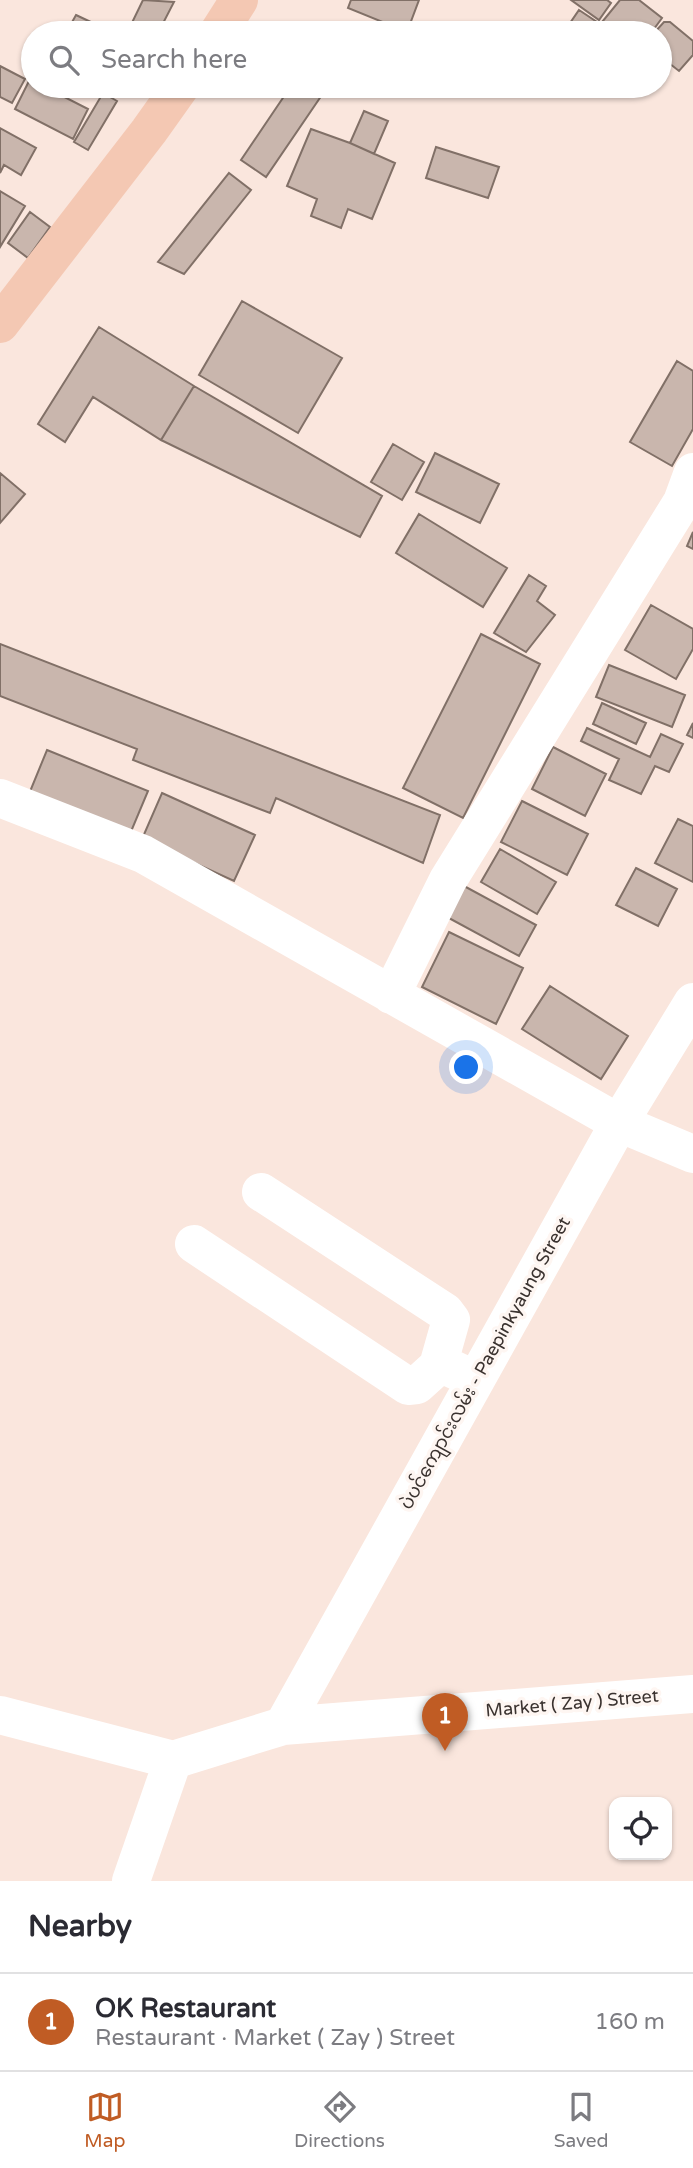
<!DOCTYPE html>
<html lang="en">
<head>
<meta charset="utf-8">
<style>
	body { margin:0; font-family:"Varela Round","Noto Sans Myanmar",sans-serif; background:#f7f7f7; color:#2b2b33 }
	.controls { position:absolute; right:21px; bottom:21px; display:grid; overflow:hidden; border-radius:14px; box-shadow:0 2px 5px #0004 }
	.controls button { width:63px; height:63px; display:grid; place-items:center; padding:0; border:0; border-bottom:2px solid #e1e1e2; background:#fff; color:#2b2b33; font:35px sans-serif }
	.you { position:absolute; left:467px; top:1068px; width:24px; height:24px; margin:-18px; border:5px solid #fff; border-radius:50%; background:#1a73e8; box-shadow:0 0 0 10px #1a73e833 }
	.badge { display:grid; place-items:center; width:46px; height:46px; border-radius:50%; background:#c05c24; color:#fff; font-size:23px; font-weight:700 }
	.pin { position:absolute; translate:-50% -58px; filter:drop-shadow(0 2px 4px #0008) }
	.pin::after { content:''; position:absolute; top:37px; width:24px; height:21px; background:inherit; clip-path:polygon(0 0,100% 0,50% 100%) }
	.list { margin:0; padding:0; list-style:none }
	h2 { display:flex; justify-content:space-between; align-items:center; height:91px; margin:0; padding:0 28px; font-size:30px }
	h2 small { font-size:23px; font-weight:400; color:#7c7c81 }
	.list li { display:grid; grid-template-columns:46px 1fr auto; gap:21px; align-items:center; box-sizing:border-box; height:98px; padding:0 28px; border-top:2px solid #e1e1e2 }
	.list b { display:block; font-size:26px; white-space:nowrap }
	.list p { margin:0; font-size:23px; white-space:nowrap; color:#7c7c81 }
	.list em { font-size:23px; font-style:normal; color:#7c7c81 }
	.icon { flex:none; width:38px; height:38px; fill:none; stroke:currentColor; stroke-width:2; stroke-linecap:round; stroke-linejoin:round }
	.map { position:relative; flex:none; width:693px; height:1881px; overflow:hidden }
	.search { position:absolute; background:#fff; box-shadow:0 2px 5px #0004; left:21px; right:21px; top:21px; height:77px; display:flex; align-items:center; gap:18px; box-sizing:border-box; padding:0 24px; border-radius:38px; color:#7c7c81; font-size:26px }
	.sheet { height:189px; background:#fff }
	nav { display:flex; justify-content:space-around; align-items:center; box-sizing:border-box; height:98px; border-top:2px solid #e1e1e2; background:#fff; font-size:19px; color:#7c7c81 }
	nav a { display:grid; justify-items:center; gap:4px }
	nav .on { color:#c05c24 }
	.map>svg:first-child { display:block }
	.building { fill:#c9b6ad; stroke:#817067; stroke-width:2 }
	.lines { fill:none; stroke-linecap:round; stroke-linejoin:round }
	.minor { stroke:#fff; stroke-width:38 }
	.highway { stroke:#f4c8b3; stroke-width:38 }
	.labels { text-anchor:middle; stroke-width:7; stroke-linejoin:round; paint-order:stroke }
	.street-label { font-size:18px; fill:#3a322f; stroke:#fef6f2 }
</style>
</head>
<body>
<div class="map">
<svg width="693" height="1881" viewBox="0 0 693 1881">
	<rect width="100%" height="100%" fill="#fae6dd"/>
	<!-- building -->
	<path class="building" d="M143,0L174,2L158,33H127Z
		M351,0H419L407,32L348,8Z
		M571,0H607L611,3L599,20Z
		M620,0H639L662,18L651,33H593Z
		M579,10L600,24L593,33H579L568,26Z
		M76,15L114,33H66Z
		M664,22H670L693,41V55L679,71L660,56V33H654Z
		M555,23L568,32L570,33H545Z
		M0,66L25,79L12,103L0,97Z
		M30,79L33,81V86H43L88,109L73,139L15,109Z
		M291,86H328L266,177L241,160Z
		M103,93L117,101L88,150L74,142Z
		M364,111L388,121L374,154L350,143Z
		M0,128L36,148L21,175L4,165L0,173Z
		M311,129L350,143L395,163L372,219L348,209L341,228L311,216L317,199L287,186Z
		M436,147L499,167L488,198L426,178Z
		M229,173L251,190L184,274L158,262Z
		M0,191L25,206L0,247Z
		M30,212L50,227L28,258L8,243Z
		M242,301L342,358L298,433L199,375Z
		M99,327L194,386L161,440L93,397L65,442L38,424Z
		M677,361L693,371V429L672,466L630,442Z
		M194,386L382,496L360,537L161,440Z
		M393,444L424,462L402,500L371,482Z
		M435,453L499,484L480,523L416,492Z
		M0,473L25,494L0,523Z
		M419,514L507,568L483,607L396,553Z
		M693,532V549L687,546Z
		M529,575L546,586L537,601L555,615L526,652L494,633Z
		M651,605L693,629V649L676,679L625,650Z
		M481,634L540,664L463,818L403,788Z
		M0,644L440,815L423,863L276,798L270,813L133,760L137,749L0,696Z
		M609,665L685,695L672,727L596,697Z
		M602,703L646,723L636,744L593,724Z
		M693,723V738L687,735Z
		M587,728L650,757L661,734L683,744L669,772L655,766L641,794L609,780L619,759L581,741Z
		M553,747L606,774L585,816L532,789Z
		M47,750L148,791L130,834L29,794Z
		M162,793L255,835L234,881L142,839Z
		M522,801L588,834L567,875L501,842Z
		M678,819L693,826V882L655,863Z
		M500,849L556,882L537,914L481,882Z
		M636,868L677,889L658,926L616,905Z
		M464,886L536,925L519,956L447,917Z
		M449,932L523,968L496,1024L422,987Z
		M550,986L628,1036L601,1079L522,1029Z"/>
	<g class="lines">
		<!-- minor -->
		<path class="minor" d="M0,798L143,854L619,1123L693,1154
			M391,995L448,880L682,502L693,472
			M261,1192L445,1312L451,1320L438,1366
			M194,1244L408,1386L417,1385L438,1366H446L476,1380
			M0,1715L173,1760L283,1726L693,1694
			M283,1726L619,1123L693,1002
			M131,1881L173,1760"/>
		<!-- highway -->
		<path class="highway" d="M218,33L239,0
			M0,324L149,131L181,86"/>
	</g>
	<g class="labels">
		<!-- street labels -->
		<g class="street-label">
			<text transform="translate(485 1363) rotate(-61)" y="6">ပဲပင်ကျောင်းလမ်း - Paepinkyaung Street</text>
			<text transform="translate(572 1703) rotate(-5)" y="6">Market ( Zay ) Street</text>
		</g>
	</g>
</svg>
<div class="controls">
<button><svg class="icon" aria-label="locate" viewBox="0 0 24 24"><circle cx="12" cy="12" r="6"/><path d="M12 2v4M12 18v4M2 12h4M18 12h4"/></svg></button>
</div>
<div class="you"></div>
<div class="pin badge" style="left:445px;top:1751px">1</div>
<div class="search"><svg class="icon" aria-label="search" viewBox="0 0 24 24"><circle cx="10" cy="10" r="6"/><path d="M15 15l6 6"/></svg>Search here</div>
</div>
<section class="sheet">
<h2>Nearby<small></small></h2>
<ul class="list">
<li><span class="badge">1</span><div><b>OK Restaurant</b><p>Restaurant · Market ( Zay ) Street</p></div><em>160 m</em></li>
</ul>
</section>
<nav>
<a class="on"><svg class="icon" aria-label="map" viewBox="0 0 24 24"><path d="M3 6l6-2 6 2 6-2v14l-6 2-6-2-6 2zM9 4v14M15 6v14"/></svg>Map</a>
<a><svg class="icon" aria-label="directions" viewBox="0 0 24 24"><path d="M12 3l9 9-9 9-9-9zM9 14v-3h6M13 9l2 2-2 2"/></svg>Directions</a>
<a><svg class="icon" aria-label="saved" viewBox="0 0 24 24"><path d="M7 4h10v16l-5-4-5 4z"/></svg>Saved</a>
</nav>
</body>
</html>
